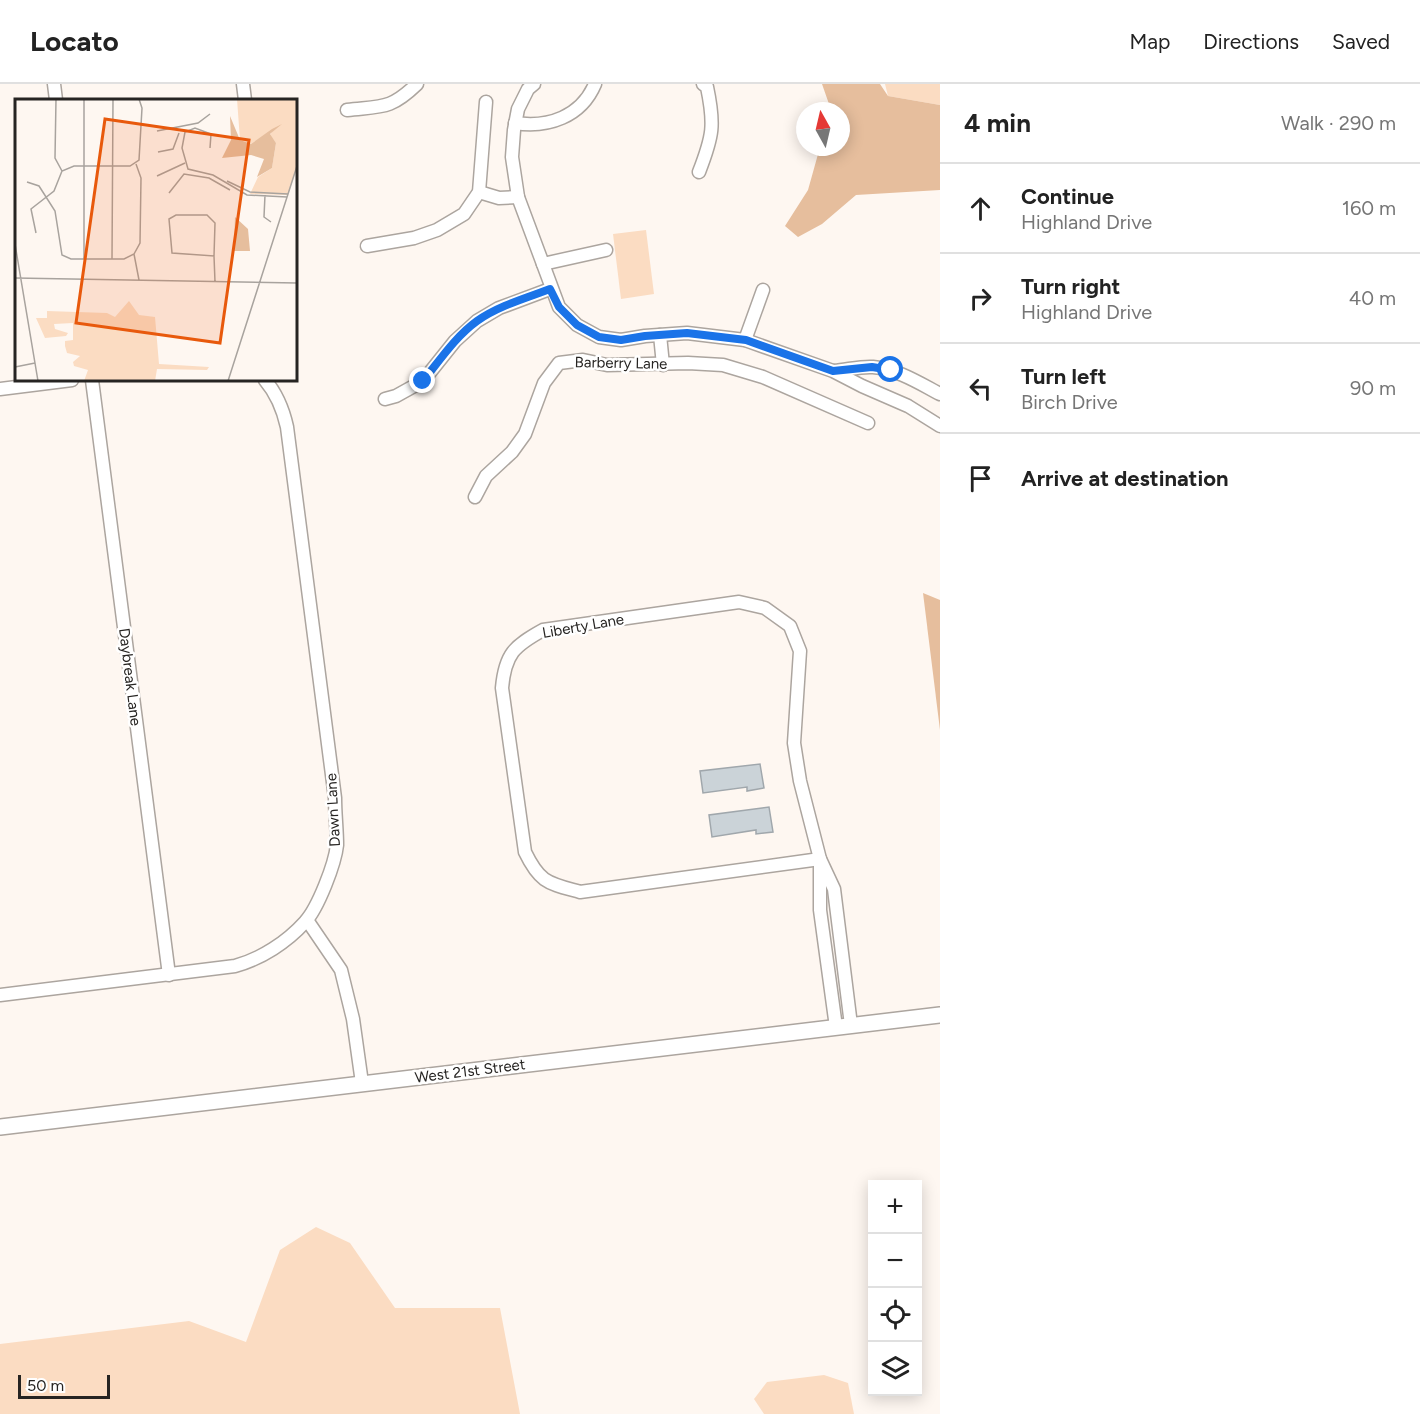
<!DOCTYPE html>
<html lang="en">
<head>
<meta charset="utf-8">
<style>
	body { margin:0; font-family:Figtree,sans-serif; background:#f2f2f2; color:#222 }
	.controls { position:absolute; right:18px; bottom:18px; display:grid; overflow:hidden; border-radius:0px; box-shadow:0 3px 15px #0003 }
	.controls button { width:54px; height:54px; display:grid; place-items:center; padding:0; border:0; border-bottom:2px solid #e0e0e0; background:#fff; color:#222; font:30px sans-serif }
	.compass { position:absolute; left:796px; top:18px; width:54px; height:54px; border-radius:50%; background:#fff; box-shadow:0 3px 15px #0003; rotate:352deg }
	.scale { position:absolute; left:18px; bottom:15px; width:92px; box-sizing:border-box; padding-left:6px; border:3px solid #262422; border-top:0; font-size:16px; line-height:21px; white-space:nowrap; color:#262422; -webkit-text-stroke:4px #fff; paint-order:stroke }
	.stop { position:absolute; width:18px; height:18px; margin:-14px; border:4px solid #1a73e8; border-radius:50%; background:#fff }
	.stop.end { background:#1a73e8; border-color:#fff; box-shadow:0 2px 6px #0008 }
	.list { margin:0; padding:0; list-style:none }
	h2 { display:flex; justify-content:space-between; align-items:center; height:78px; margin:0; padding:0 24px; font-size:26px }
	h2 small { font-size:20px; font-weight:400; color:#767676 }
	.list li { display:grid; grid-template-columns:39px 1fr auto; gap:18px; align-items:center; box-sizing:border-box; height:90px; padding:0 24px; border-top:2px solid #e0e0e0 }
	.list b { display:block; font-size:22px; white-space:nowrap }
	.list p { margin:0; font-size:20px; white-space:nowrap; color:#767676 }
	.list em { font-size:20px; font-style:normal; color:#767676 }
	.icon { flex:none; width:33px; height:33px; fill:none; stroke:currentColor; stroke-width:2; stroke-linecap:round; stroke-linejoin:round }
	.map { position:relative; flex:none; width:940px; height:1330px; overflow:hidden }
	header { display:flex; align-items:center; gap:36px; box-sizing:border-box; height:84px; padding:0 30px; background:#fff; border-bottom:2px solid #e0e0e0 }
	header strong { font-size:28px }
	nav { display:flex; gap:33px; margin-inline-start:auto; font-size:21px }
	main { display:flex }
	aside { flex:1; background:#fff }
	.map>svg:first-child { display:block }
</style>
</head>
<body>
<header>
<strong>Locato</strong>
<nav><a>Map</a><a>Directions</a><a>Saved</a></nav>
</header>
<main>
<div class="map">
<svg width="940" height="1330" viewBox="0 0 940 1330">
	<rect width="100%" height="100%" fill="#fef7f1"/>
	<g fill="#fbdcc2">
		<polygon points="885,0 940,0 940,21 888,12"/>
		<polygon points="646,146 654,210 621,215 613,150"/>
		<polygon points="316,1143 350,1159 395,1224 500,1224 520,1330 0,1330 0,1260 189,1237 246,1258 280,1166"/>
		<polygon points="824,1291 848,1299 854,1330 764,1330 754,1315 767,1298"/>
	</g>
	<g fill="#e6be9d">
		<polygon points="822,0 880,0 888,12 940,21 940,106 856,111 822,140 798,153 785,142 808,106 820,63 841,63 841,27 828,27 829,20"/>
		<polygon points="923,509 940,516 940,646"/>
	</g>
	<g fill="#cbd3d8" stroke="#a0a7ac" stroke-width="1.5">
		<polygon points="760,680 764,704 747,707 747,703 703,709 700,687"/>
		<polygon points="769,723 773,748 756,750 756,746 712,753 709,731"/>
	</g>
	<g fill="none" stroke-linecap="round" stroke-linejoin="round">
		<g stroke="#aca59f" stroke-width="15">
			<g id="minor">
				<polyline points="54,0 56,16"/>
				<polyline points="243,0 245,16"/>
				<polyline points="534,0 528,5 518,25 514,46 512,73 518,113 559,223 577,241 599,253 621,256 645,252 687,249 745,256 833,287 862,302 908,322 940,342"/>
				<path d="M347,26c35,-4 43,0 70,-26"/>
				<path d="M515,39c33,5 66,-6 80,-39"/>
				<path d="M699,88c14,-36 16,-47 8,-85l-4,-3"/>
				<polyline points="479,108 499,114 518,113"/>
				<polyline points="367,162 414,154 437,146 464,130 479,108 486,18"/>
				<polyline points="543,180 606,166"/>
				<polyline points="660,251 663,281"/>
				<polyline points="745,256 763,206"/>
				<path d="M834,287c13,-1 27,-5 39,-4 24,2 46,16 67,27"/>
				<polyline points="92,296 169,891"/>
				<polyline points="0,305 72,296"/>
				<polyline points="385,315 396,312 423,297 455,257 477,237 499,224 550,205"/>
				<polyline points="475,413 486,392 512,368 525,350 544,299 559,279 583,276 607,281 688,279 723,281 763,293 868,339"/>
				<path d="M739,518l26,6 25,18 10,25 -6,92 6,38 20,78 -240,33c-32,-9 -40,-9 -55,-40l-23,-164c3,-34 12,-42 41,-58z"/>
				<polyline points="820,775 834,805 851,941"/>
				<polyline points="820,779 820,826 836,943"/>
				<polyline points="307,836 341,886 353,935 362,999"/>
				<path d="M0,911l235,-29c26,-7 52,-24 70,-44 13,-14 30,-58 32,-77 0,-15 -2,-31 -2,-47l-48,-371c-4,-18 -10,-33 -22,-47"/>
			</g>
		</g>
		<g stroke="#aca59f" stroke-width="18">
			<polyline id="tertiary" points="0,1043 940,931"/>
		</g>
		<use href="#minor" stroke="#fff" stroke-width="12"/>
		<use href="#tertiary" stroke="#fff" stroke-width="15"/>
	</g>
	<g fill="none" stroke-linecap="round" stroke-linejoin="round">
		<path stroke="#1a73e8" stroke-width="8" d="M423,297c17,-21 32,-44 54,-60 21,-15 49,-23 73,-32l9,18 18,18 22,12 22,3 24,-4 42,-3 59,7 87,31 39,-4 19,3"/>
	</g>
	<g text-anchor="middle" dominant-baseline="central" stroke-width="5" stroke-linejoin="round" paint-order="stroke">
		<g font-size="15" fill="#262422" stroke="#fff">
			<text transform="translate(621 279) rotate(1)">Barberry Lane</text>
			<text transform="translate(583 542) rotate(-10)">Liberty Lane</text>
			<text transform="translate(130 593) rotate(83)">Daybreak Lane</text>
			<text transform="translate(333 726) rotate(-93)">Dawn Lane</text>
			<text transform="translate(470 987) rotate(-7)">West 21st Street</text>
		</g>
	</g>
	<g transform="translate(15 15)">
		<rect width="282" height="282" fill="#fef7f1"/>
		<path d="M222,0h60v68l-9,28 -38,-1 8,-17 14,-9 4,-25 -6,-8 4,-6 -23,15 -11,-4zM114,202l10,14 16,2 4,47 50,3 -2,3 -50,-1 -2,12h-71l4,-11 -14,-4 -1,-4 7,-6 -13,-3 -2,-7v-5l8,-1v-17l-19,1 1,5 13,4 -2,3 -21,2 -9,-20h11v-7l60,2 8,4z" fill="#fbdcc2"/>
		<path d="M215,17l10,24 11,4 21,-15 10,-5 -12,10 6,9 -4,25 -15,9 7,-18 -13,-4 -29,3 9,-18zM220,118l13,12 2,22h-16z" fill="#e6be9d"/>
		<path fill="none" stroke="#a8a39e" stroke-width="1.5" d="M41,0l-1,59 7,13M142,32l41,-8 12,-9M195,49l1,-14 -16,-6 -10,4 -3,16 6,21 25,6 34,20 40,2M143,53l15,-3 6,-16M142,77l28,-13M212,82l23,11 38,2M12,83l12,4 16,25 7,44 9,4h53l10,-5 6,-11 1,-65 -5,-14M154,94l15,-19 25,4 21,12M250,96l-1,22 7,5M192,116l8,8 -1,33 -42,-3 -3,-34 7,-4zM21,134l-5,-24 23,-18 8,-20 12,-5h56l9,-6 3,-52 -3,-9M0,145l23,137M119,155l5,26M199,157l1,26M69,160v-160M97,160l1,-160M0,179l282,5M0,268l20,-4M213,282l69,-215"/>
		<path fill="#e8590c" fill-opacity="0.15" stroke="#e8590c" stroke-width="3" d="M90,20l144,21 -29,203 -144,-20z"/>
		<rect width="282" height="282" fill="none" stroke="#262422" stroke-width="3"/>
	</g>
</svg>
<div class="controls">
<button>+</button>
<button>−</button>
<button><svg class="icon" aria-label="locate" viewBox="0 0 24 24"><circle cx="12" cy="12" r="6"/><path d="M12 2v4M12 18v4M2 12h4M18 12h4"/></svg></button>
<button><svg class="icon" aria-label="layers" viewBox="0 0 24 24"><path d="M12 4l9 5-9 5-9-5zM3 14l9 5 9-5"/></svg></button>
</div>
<svg class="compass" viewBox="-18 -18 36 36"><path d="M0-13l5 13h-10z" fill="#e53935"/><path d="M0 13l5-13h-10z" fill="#767676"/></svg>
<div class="scale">50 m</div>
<div class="stop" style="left:891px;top:286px"></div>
<div class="stop end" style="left:423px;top:297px"></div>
</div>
<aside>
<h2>4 min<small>Walk · 290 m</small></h2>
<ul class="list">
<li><svg class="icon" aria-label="ahead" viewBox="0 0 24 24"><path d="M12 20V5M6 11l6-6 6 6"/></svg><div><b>Continue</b><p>Highland Drive</p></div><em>160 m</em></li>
<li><svg class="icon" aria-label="right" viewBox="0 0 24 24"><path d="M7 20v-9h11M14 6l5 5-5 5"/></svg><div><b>Turn right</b><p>Highland Drive</p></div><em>40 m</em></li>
<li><svg class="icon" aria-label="left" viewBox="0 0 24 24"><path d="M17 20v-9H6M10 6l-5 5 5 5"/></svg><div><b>Turn left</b><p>Birch Drive</p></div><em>90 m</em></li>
<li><svg class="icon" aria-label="arrive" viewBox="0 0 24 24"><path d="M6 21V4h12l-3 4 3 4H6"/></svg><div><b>Arrive at destination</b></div></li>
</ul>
</aside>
</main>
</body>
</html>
